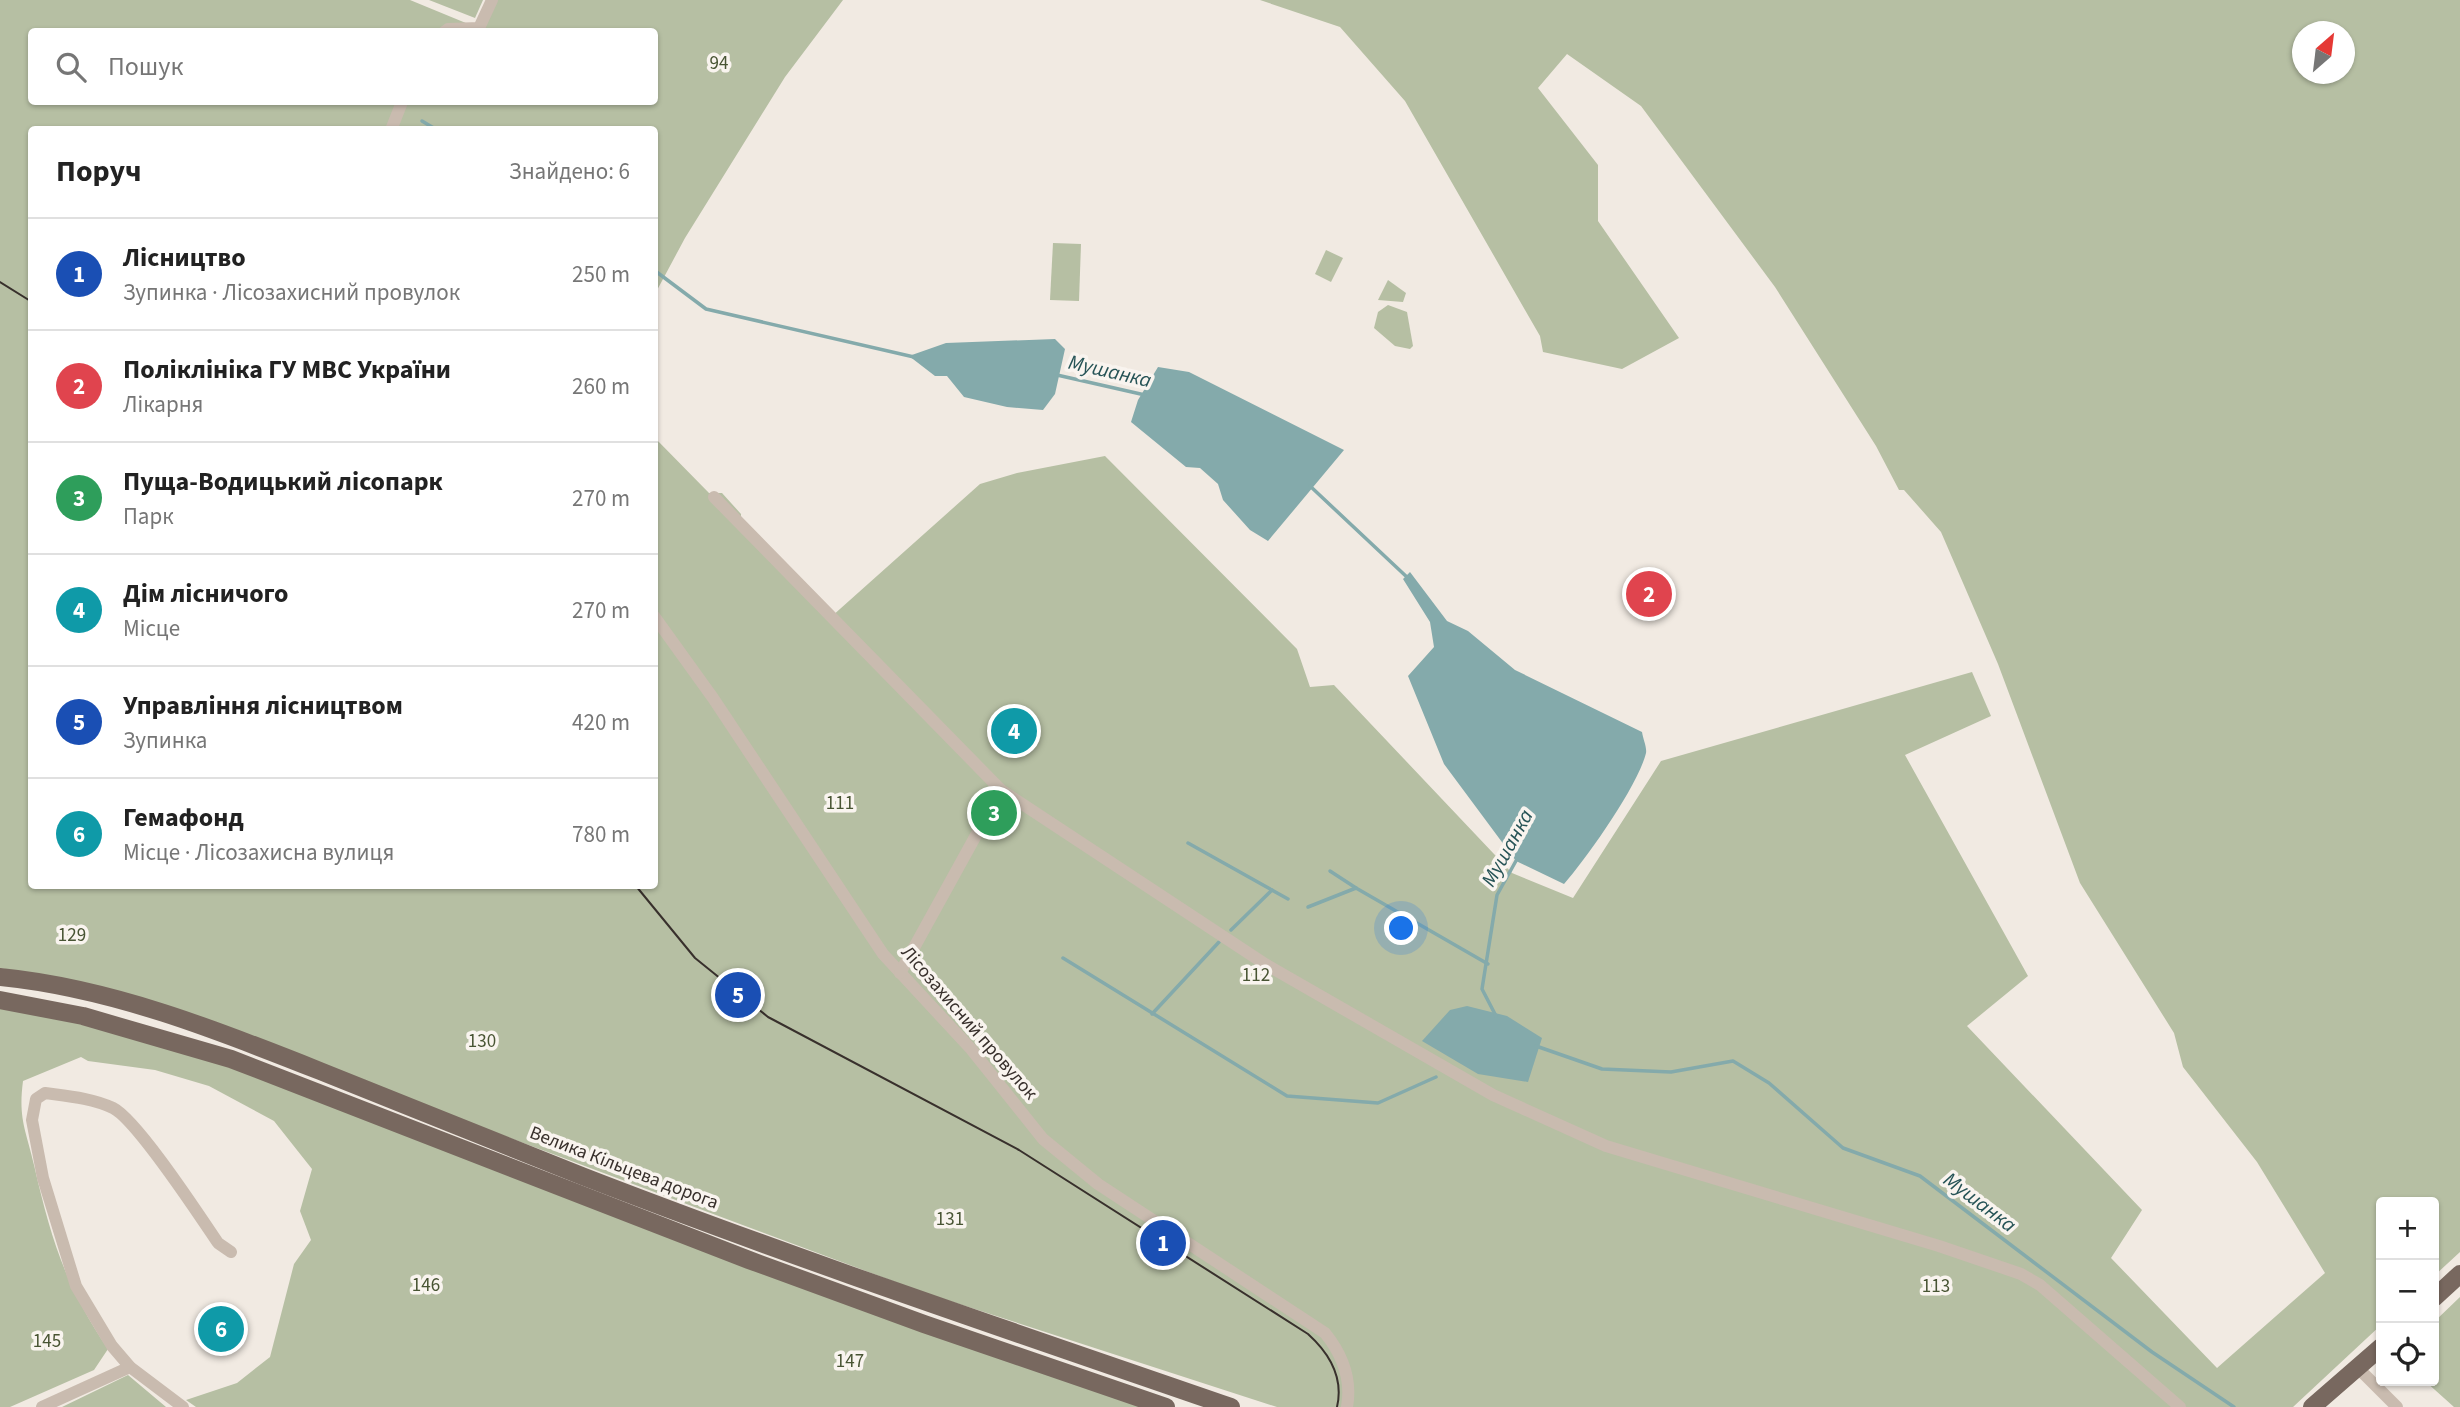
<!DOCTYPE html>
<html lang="uk">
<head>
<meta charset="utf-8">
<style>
	body { margin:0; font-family:"Source Sans 3",sans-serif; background:#f6f6f6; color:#222 }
	.controls { position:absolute; right:21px; bottom:21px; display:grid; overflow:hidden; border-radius:7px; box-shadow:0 2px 5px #0004 }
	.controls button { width:63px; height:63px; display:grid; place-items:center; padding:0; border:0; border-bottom:2px solid #e0e0e0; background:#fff; color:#222; font:35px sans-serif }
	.compass { position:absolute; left:2292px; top:21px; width:63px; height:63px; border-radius:50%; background:#fff; box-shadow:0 2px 5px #0004; rotate:28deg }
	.you { position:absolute; left:1402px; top:929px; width:24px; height:24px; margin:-18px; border:5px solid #fff; border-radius:50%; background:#1a73e8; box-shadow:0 0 0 10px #1a73e833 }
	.badge { display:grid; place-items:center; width:46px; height:46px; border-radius:50%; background:#ea580c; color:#fff; font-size:23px; font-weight:700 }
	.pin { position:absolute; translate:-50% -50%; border:4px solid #fff; box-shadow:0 2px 7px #0006 }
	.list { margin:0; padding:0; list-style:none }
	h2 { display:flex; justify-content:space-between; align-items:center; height:91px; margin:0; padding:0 28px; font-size:30px }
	h2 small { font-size:23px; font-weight:400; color:#767676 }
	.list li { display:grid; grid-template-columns:46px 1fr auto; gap:21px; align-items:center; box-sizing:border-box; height:112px; padding:0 28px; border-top:2px solid #e0e0e0 }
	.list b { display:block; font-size:26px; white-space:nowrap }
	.list p { margin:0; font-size:23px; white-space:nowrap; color:#767676 }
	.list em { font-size:23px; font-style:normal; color:#767676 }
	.icon { flex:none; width:38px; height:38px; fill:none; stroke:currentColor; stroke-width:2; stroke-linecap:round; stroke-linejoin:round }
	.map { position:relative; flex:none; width:2460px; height:1407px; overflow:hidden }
	.search { position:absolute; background:#fff; box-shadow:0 2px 5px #0004; left:28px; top:28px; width:630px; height:77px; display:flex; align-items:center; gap:18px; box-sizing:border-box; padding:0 24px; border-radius:7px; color:#767676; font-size:26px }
	.panel { position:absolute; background:#fff; box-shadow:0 2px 5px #0004; left:28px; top:126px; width:630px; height:763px; border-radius:7px }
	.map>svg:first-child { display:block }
</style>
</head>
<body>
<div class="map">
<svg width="2460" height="1407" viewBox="0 0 2460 1407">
	<rect width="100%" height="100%" fill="#f1eae2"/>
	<g fill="#b6bfa3" fill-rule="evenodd">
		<path d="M0,0h410l68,28 14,-28h351l-58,77 -100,161 -30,56 -1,-164h-622v756h622l1,-448 54,55h13l19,21v12l90,91 149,-133 37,-11 88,-17 192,193 13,38 24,-2 178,188 61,25 88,-137 311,-89 19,44 -86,39 123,221 -61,50 175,184 -31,48 106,110 108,-95 -68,-111 -74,-95 -9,-34 -94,-150 -82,-219 -57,-132 -37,-42h-5l-23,-44 -101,-159 -134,-181 -74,-52 -29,34 60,77v56l81,117 -57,31 -79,-17 -3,-16 -135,-235 -65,-74 -80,-27h1200v1252l-26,24v-74h-53v123l-88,82h-1016l-355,-115 -436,-163 -458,-156 -28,-5zM32,32h622v70h-622zM2302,32h42v42h-42z"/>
		<polygon points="429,0 483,0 475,18"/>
		<polygon points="1053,243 1081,244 1079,301 1050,300"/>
		<polygon points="1326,250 1343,258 1331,282 1315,274"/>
		<polygon points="1388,280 1406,293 1403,302 1378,300"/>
		<polygon points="1388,305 1407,312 1413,346 1410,349 1395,346 1374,328 1378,312"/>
		<path d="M0,1000l152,34 1014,373h-970l-10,-7 51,-17 33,-26 24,-93 17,-24 -11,-29 12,-42 -38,-48 -65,-35 -54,-16 -67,-9 -7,-4 -58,24c-5,38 3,49 11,84 17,74 31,120 74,184l-14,21 -84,37h-10z"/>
		<polygon points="2460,1297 2460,1407 2454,1407 2425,1381 2434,1381 2434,1322"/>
		<polygon points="128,1375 166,1407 62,1407"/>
	</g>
	<g fill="#84aaab">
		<polygon points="1055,339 1065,349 1055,394 1043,410 1007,407 964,397 947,376 935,376 909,356 946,343"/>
		<polygon points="1158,367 1189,372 1344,450 1268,541 1250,530 1223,500 1218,484 1200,468 1186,467 1131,422 1138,400"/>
		<path d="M1410,572l37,49 21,10 47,39 127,62c1,7 5,15 4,21 -8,33 -60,106 -82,131l-48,-23 -72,-97 -36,-88 26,-29 -4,-25 -27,-43z"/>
		<polygon points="1467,1006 1507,1016 1542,1038 1528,1082 1478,1074 1422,1041 1450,1010"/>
	</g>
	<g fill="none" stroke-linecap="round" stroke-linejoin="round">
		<g stroke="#84aaab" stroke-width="3.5">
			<polyline points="422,121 437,130"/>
			<polyline points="654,270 706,309 914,357"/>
			<polyline points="1057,375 1145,395"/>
			<polyline points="1310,486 1409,579"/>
			<polyline points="1188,843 1288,899"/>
			<polyline points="1330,871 1356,888"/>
			<polyline points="1308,907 1356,888 1488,964"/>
			<polyline points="1231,930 1272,890"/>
			<polyline points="1063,958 1287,1096 1378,1103 1436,1077"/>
			<polyline points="1152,1014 1219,942"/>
			<polyline points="1496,1016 1482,989 1497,895 1517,859"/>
			<polyline points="1536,1046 1602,1069 1671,1072 1733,1061 1769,1083 1843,1148 1920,1176 2152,1352 2234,1407"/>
		</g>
		<g stroke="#c9bbaf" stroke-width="12">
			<polyline points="444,32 448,29 479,28 492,0"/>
			<polyline points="391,130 402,102"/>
			<polyline points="714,497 1001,790 1265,964 1493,1095 1606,1146 1939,1246 2021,1274 2040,1285 2180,1407"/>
			<path d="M654,616l59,82 170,256 88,95 72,90 55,45 227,149c17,21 27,46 22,74"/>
			<polyline points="900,973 1001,790"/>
			<polyline points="2358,1368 2397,1407"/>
			<polyline points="42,1407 130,1367"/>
			<path d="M183,1407l-53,-40 -18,-21 -36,-60 -33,-108 -11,-58 4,-21 9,-6c22,3 47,5 68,15 24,12 86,107 105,135l13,9"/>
		</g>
		<g stroke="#78685f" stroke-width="18">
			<path d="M0,977c111,11 217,53 320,94 87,35 174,70 262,105 214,83 432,156 649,231"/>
			<polyline points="0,1000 83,1016 231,1059 749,1260 924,1324 1166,1407"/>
			<polyline points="2434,1298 2460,1274"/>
			<polyline points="2312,1407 2381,1347"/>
		</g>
		<g stroke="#38302c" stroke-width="2">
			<polyline points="0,282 32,302"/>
			<path d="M636,886l59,72 73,59 251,133 289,184c21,19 36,43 29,73"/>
		</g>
	</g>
	<g text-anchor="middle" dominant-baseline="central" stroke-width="7" stroke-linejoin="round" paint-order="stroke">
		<g font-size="19" fill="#485433" stroke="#f9f4ef">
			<text x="719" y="63">94</text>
			<text x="840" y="803">111</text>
			<text x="72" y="935">129</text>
			<text x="1256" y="975">112</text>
			<text x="482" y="1041">130</text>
			<text x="950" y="1219">131</text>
			<text x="426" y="1285">146</text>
			<text x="1936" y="1286">113</text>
			<text x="47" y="1341">145</text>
			<text x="850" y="1361">147</text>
		</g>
		<g font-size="19" fill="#38302c" stroke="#f9f4ef">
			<text transform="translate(969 1023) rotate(49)">Лісозахисний провулок</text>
			<text transform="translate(624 1168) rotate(21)">Велика Кільцева дорога</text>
		</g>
		<g font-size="21" font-style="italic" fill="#265356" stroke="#f9f4ef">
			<text transform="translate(1110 371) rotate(13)">Мушанка</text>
			<text transform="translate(1507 848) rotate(-61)">Мушанка</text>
			<text transform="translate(1980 1202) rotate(37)">Мушанка</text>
		</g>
	</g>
</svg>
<div class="controls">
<button>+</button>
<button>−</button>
<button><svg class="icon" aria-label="locate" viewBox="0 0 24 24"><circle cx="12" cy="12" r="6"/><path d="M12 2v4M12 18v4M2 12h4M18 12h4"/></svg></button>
</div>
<svg class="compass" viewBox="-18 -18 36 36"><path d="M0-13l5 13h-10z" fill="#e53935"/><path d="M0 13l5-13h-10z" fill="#767676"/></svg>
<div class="you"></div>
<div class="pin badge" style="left:1163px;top:1243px;background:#1a4fb4">1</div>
<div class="pin badge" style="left:1649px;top:594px;background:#e0444e">2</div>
<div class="pin badge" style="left:994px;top:813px;background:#2e9e5b">3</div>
<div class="pin badge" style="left:1014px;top:731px;background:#0f9aa8">4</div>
<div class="pin badge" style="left:738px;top:995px;background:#1a4fb4">5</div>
<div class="pin badge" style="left:221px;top:1329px;background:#0f9aa8">6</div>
<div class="search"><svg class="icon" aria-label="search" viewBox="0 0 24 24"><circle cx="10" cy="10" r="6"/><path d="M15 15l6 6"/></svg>Пошук</div>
<section class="panel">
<h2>Поруч<small>Знайдено: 6</small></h2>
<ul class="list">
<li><span class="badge" style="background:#1a4fb4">1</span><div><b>Лісництво</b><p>Зупинка · Лісозахисний провулок</p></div><em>250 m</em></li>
<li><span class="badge" style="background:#e0444e">2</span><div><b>Поліклініка ГУ МВС України</b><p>Лікарня</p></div><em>260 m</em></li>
<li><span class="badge" style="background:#2e9e5b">3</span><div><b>Пуща-Водицький лісопарк</b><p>Парк</p></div><em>270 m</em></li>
<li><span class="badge" style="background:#0f9aa8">4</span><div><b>Дім лісничого</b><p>Місце</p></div><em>270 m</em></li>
<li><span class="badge" style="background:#1a4fb4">5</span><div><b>Управління лісництвом</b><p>Зупинка</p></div><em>420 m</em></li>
<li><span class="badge" style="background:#0f9aa8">6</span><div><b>Гемафонд</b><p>Місце · Лісозахисна вулиця</p></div><em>780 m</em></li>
</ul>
</section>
</div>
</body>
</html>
